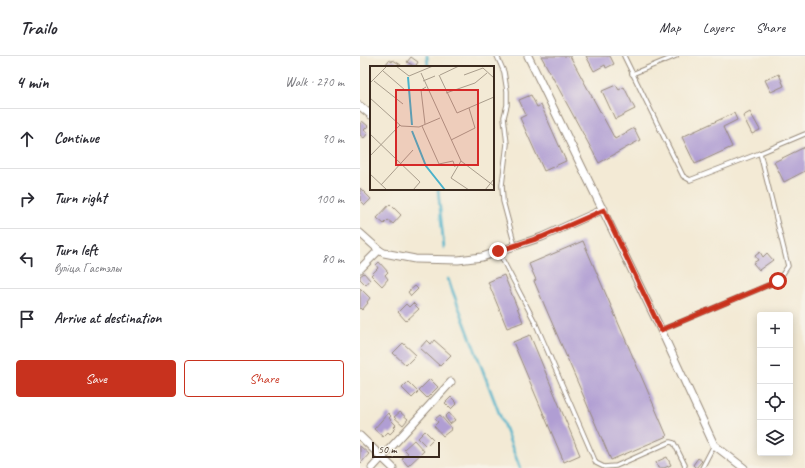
<!DOCTYPE html>
<html lang="en">
<head>
<meta charset="utf-8">
<style>
	body { margin:0; font-family:Caveat,sans-serif; background:#f7f7f7; color:#2b2b33 }
	.controls { position:absolute; right:12px; bottom:12px; display:grid; overflow:hidden; border-radius:4px; box-shadow:0 2px 10px #0003 }
	.controls button { width:36px; height:36px; display:grid; place-items:center; padding:0; border:0; border-bottom:1px solid #e1e1e2; background:#fff; color:#2b2b33; font:20px sans-serif }
	.scale { position:absolute; left:12px; bottom:10px; width:68px; box-sizing:border-box; padding-left:4px; border:2px solid #3b2a1e; border-top:0; font-size:11px; line-height:14px; white-space:nowrap; color:#3b2a1e; -webkit-text-stroke:3px #f7f3e8; paint-order:stroke }
	.stop { position:absolute; width:12px; height:12px; margin:-9px; border:3px solid #c8321e; border-radius:50%; background:#fff }
	.stop.end { background:#c8321e; border-color:#fff; box-shadow:0 1px 4px #0008 }
	.list { margin:0; padding:0; list-style:none }
	h2 { display:flex; justify-content:space-between; align-items:center; height:52px; margin:0; padding:0 16px; font-size:17px }
	h2 small { font-size:13px; font-weight:400; color:#7c7c81 }
	.list li { display:grid; grid-template-columns:26px 1fr auto; gap:12px; align-items:center; box-sizing:border-box; height:60px; padding:0 16px; border-top:1px solid #e1e1e2 }
	.list b { display:block; font-size:15px; white-space:nowrap }
	.list p { margin:0; font-size:13px; white-space:nowrap; color:#7c7c81 }
	.list em { font-size:13px; font-style:normal; color:#7c7c81 }
	.actions { display:flex; gap:8px; padding:12px 16px }
	.actions a { flex:1; padding:9px 0; border:1px solid #c8321e; border-radius:4px; text-align:center; font-size:14px; color:#c8321e }
	.actions .main { background:#c8321e; color:#fff }
	.icon { flex:none; width:22px; height:22px; fill:none; stroke:currentColor; stroke-width:2; stroke-linecap:round; stroke-linejoin:round }
	.map { position:relative; flex:none; width:445px; height:412px; overflow:hidden }
	header { display:flex; align-items:center; gap:24px; box-sizing:border-box; height:56px; padding:0 20px; background:#fff; border-bottom:1px solid #e1e1e2 }
	header strong { font-size:19px }
	nav { display:flex; gap:22px; margin-inline-start:auto; font-size:14px }
	main { display:flex }
	aside { flex:1; background:#fff }
	.map>svg:first-child { display:block }
</style>
</head>
<body>
<header>
<strong>Trailo</strong>
<nav><a>Map</a><a>Layers</a><a>Share</a></nav>
</header>
<main>
<aside>
<h2>4 min<small>Walk · 270 m</small></h2>
<ul class="list">
<li><svg class="icon" aria-label="ahead" viewBox="0 0 24 24"><path d="M12 20V5M6 11l6-6 6 6"/></svg><div><b>Continue</b></div><em>90 m</em></li>
<li><svg class="icon" aria-label="right" viewBox="0 0 24 24"><path d="M7 20v-9h11M14 6l5 5-5 5"/></svg><div><b>Turn right</b></div><em>100 m</em></li>
<li><svg class="icon" aria-label="left" viewBox="0 0 24 24"><path d="M17 20v-9H6M10 6l-5 5 5 5"/></svg><div><b>Turn left</b><p>вуліца Гастэлы</p></div><em>80 m</em></li>
<li><svg class="icon" aria-label="arrive" viewBox="0 0 24 24"><path d="M6 21V4h12l-3 4 3 4H6"/></svg><div><b>Arrive at destination</b></div></li>
</ul>
<div class="actions"><a class="main">Save</a><a>Share</a></div>
</aside>
<div class="map">
<svg width="445" height="412" viewBox="0 0 445 412">
	<rect width="100%" height="100%" fill="#f7f3e8"/>
	<filter id="ink" filterUnits="userSpaceOnUse"><feTurbulence type="fractalNoise" baseFrequency=".025" numOctaves="2"/><feDisplacementMap in="SourceGraphic" scale="8" xChannelSelector="R" yChannelSelector="G"/><feConvolveMatrix kernelMatrix="1 2 1 2 8 2 1 2 1" color-interpolation-filters="sRGB"/></filter>
	<filter id="wash" filterUnits="userSpaceOnUse"><feTurbulence type="fractalNoise" baseFrequency=".012" numOctaves="4" result="noise"/><feDisplacementMap in="SourceGraphic" scale="16" xChannelSelector="R" yChannelSelector="G"/><feGaussianBlur stdDeviation="0.9" result="paint"/><feColorMatrix in="noise" values="0 0 0 0 0 0 0 0 0 0 0 0 0 0 0 0 0 1.4 0 .05"/><feComposite in="paint" operator="in"/></filter>
	<g filter="url(#wash)">
		<rect width="100%" height="100%" fill="#f3ead5"/>
		<g fill="none" stroke-linecap="round" stroke-linejoin="round">
			<g stroke="#4bb2ca" stroke-width="2.5">
				<polyline points="67,0 68,11"/>
				<polyline points="78,133 84,192"/>
				<polyline points="88,223 160,412"/>
			</g>
		</g>
		<g id="blocks">
			<g fill="#b09ed3">
				<polygon points="181,0 210,0 255,83 274,72 280,84 239,107"/>
				<polygon points="226,0 250,0 254,8 246,12 245,9 234,15"/>
				<polygon points="51,1 58,6 55,11 47,6"/>
				<polygon points="29,4 32,6 33,4 41,9 39,11 24,11"/>
				<polygon points="419,18 424,30 411,36 405,24"/>
				<polygon points="256,29 259,34 264,31 275,53 255,63 242,35"/>
				<polygon points="171,39 177,51 181,49 206,105 184,115 160,62 166,59 159,44"/>
				<polygon points="390,56 400,74 392,78 383,60"/>
				<polygon points="374,57 377,64 363,71 372,91 335,108 322,81"/>
				<polygon points="2,65 8,70 4,74 8,77 4,82 0,79 0,68"/>
				<polygon points="445,91 445,115 424,126 414,106"/>
				<polygon points="0,132 11,143 5,149 0,144"/>
				<polygon points="30,148 41,159 33,168 28,164 24,168 17,162"/>
				<polygon points="223,185 307,380 251,404 174,225 176,224 169,208"/>
				<polygon points="400,196 403,201 407,197 413,204 399,214 393,207 398,204 395,200"/>
				<polygon points="19,206 28,216 25,219 28,223 22,230 11,219 18,212 16,209"/>
				<polygon points="4,217 10,224 6,229 0,223 0,220"/>
				<polygon points="144,219 163,266 147,272 128,226"/>
				<polygon points="55,230 58,233 51,240 48,236"/>
				<polygon points="0,232 10,242 7,246 8,247 2,254 0,252"/>
				<polygon points="53,247 59,253 46,265 38,256 46,248 49,251"/>
				<polygon points="170,279 220,399 204,406 153,286"/>
				<polygon points="67,284 71,288 74,284 91,299 80,310 60,292"/>
				<polygon points="43,287 56,299 46,309 33,297"/>
				<polygon points="70,323 78,331 67,342 59,334"/>
				<polygon points="48,326 58,336 52,342 42,332"/>
				<polygon points="91,341 97,347 91,353 85,347"/>
				<polygon points="40,356 48,363 43,369 34,361"/>
				<polygon points="28,357 31,360 29,362 36,369 34,371 36,372 30,378 28,376 23,381 14,373"/>
				<polygon points="89,357 95,364 90,368 85,361"/>
				<polygon points="80,359 92,373 83,380 74,370 78,366 75,363"/>
				<polygon points="65,375 73,383 66,390 58,382"/>
				<polygon points="54,384 64,395 48,410 42,403 48,397 44,393"/>
				<polygon points="0,390 9,398 1,407 0,406"/>
				<polygon points="307,401 311,409 304,412 298,412 296,406"/>
				<polygon points="338,402 342,405 336,412 333,409"/>
			</g>
		</g>
	</g>
	<g filter="url(#ink)">
		<use href="#blocks" fill-opacity="0" stroke="#978a7a" stroke-width="1"/>
		<g fill="none" stroke-linecap="round" stroke-linejoin="round">
			<g stroke="#978a7a" stroke-width="5.5">
				<g id="service">
					<polyline points="137,0 144,16 147,35 147,49 144,61 147,88 142,129 143,145 155,190"/>
					<polyline points="264,0 323,120 330,124 400,97 445,78"/>
					<polyline points="272,18 316,0"/>
					<polyline points="138,195 175,266 236,407 244,411 256,410 310,386 314,387 325,409 324,412"/>
					<polyline points="301,274 418,225 428,210 400,97"/>
					<polyline points="342,412 354,389"/>
				</g>
			</g>
			<g stroke="#978a7a" stroke-width="9">
				<g id="minor">
					<polyline points="168,0 301,274 354,389 384,412"/>
					<polyline points="0,50 11,59"/>
					<polyline points="0,177 19,194 24,197 55,203 98,204 122,201 182,181 244,153"/>
					<polyline points="0,213 19,194"/>
					<polyline points="0,380 33,412"/>
					<polyline points="12,412 91,326"/>
				</g>
			</g>
			<use href="#service" stroke="#fff" stroke-width="3.5"/>
			<use href="#minor" stroke="#fff" stroke-width="7"/>
		</g>
	</g>
	<g fill="none" stroke-linecap="round" stroke-linejoin="round" filter="url(#ink)">
		<polyline stroke="#c8321e" stroke-width="5" points="138,195 182,181 244,154 301,274 418,225"/>
	</g>
	<g transform="translate(10 10)">
		<rect width="124" height="124" fill="#f3ead5"/>
		<path fill="none" stroke="#4bb2ca" stroke-width="2" d="M38,11l4,48M42,65l14,35 19,24"/>
		<path fill="none" stroke="#a99d8c" stroke-width="1" d="M26,0l13,10 24,-10M13,5l22,19M51,7l40,88 33,25M69,9l18,38 37,-16M70,9l19,-9M94,9l19,-7 11,10M4,15l29,23M53,15l12,-5M0,17l17,-17M76,27l29,-10 12,-10M0,32l31,28 18,1 21,-9M55,58l-4,-34 5,-3M52,60l17,38 14,-3 2,6M0,68l50,48 -7,8M81,74l24,-12 -6,-20M0,90l30,-31M91,95l-10,17 18,12M0,108l17,16M11,119l32,-35M115,124l9,-11"/>
		<path fill="#d62828" fill-opacity="0.15" stroke="#d62828" stroke-width="2" d="M26,24h82v75h-82z"/>
		<rect width="124" height="124" fill="none" stroke="#3b2a1e" stroke-width="2"/>
	</g>
</svg>
<div class="controls">
<button>+</button>
<button>−</button>
<button><svg class="icon" aria-label="locate" viewBox="0 0 24 24"><circle cx="12" cy="12" r="6"/><path d="M12 2v4M12 18v4M2 12h4M18 12h4"/></svg></button>
<button><svg class="icon" aria-label="layers" viewBox="0 0 24 24"><path d="M12 4l9 5-9 5-9-5zM3 14l9 5 9-5"/></svg></button>
</div>
<div class="scale">50 m</div>
<div class="stop" style="left:418px;top:225px"></div>
<div class="stop end" style="left:138px;top:195px"></div>
</div>
</main>
</body>
</html>
